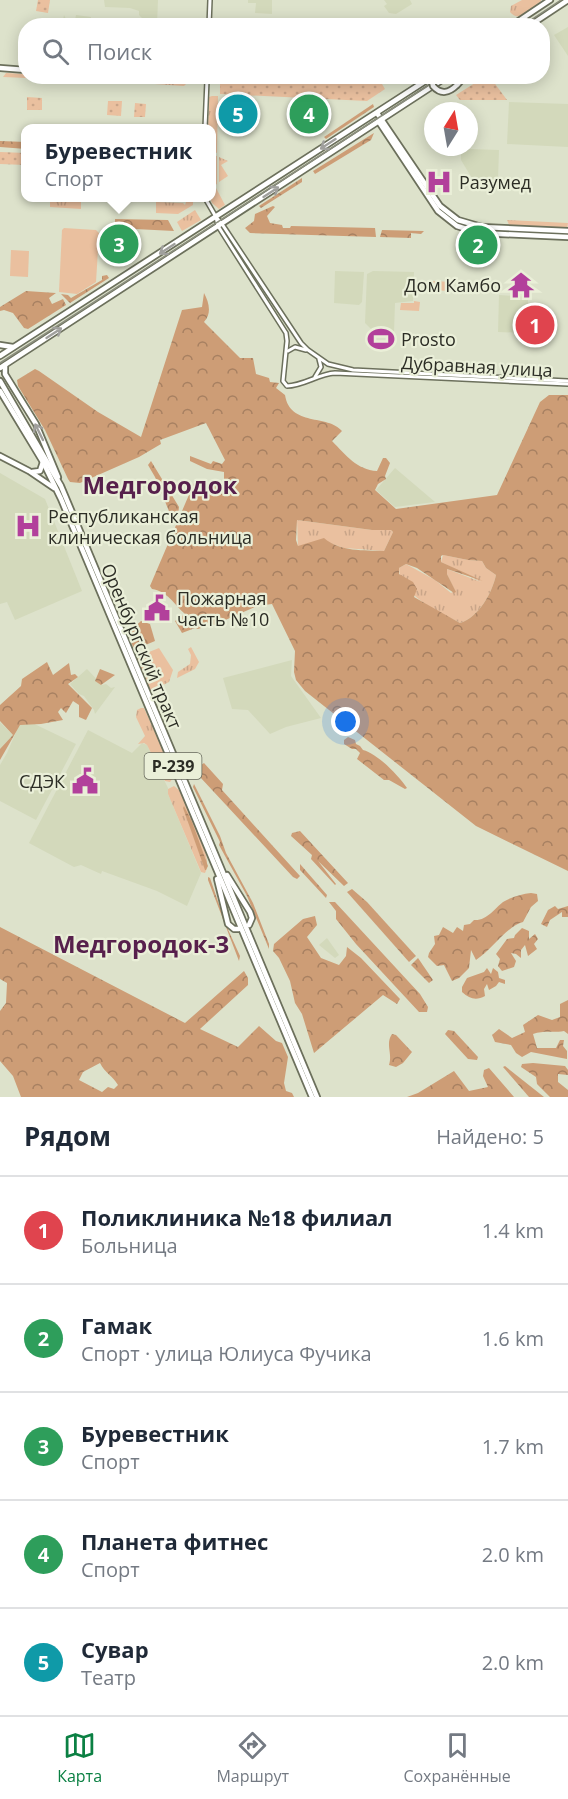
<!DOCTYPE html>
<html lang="ru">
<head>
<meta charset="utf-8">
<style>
	body { margin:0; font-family:"Open Sans",sans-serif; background:#f6f6f7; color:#1f2937 }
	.compass { position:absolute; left:424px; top:102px; width:54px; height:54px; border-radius:50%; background:#fff; box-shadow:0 3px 15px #0003; rotate:11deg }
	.you { position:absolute; left:346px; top:722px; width:21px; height:21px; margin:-15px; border:4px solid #fff; border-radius:50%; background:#1a73e8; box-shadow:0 0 0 9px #1a73e833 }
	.badge { display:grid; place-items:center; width:39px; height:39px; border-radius:50%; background:#0b8043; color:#fff; font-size:20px; font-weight:700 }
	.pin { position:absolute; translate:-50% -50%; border:3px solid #fff; box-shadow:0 2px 6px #0006 }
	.popup { position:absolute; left:21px; top:124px; width:195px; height:78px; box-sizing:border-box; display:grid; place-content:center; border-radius:12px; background:#fff; filter:drop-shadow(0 2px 4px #0005); font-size:20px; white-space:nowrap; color:#747a83 }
	.popup b { font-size:22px; color:#1f2937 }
	.popup::after { content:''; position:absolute; left:50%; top:100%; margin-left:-12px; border:12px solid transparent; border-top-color:#fff }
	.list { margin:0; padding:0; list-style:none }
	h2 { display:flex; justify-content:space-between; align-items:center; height:78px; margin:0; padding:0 24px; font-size:26px }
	h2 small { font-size:20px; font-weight:400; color:#747a83 }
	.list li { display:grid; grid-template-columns:39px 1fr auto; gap:18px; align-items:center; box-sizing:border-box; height:108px; padding:0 24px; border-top:2px solid #e0e1e3 }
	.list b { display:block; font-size:22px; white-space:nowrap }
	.list p { margin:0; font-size:20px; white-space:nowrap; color:#747a83 }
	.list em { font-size:20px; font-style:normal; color:#747a83 }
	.icon { flex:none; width:33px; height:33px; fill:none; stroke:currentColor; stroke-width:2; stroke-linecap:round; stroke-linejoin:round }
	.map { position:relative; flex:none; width:568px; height:1097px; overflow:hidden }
	.search { position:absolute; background:#fff; box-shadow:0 3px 15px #0003; left:18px; right:18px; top:18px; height:66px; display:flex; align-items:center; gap:15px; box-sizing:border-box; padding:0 21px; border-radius:24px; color:#747a83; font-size:22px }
	.sheet { height:618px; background:#fff }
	nav { display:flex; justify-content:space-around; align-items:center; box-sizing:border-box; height:84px; border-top:2px solid #e0e1e3; background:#fff; font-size:16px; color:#747a83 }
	nav a { display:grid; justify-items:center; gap:3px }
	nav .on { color:#0b8043 }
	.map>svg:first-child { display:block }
</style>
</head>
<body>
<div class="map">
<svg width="568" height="1097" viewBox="0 0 568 1097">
	<defs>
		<pattern id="grass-tufts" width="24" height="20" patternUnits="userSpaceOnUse" patternTransform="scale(1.5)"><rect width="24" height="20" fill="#eac09f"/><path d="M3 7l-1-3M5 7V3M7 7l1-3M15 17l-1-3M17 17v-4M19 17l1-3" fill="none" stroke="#c9a589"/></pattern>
		<pattern id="forest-crowns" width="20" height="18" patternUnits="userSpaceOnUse" patternTransform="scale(1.5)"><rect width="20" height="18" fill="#cd9d76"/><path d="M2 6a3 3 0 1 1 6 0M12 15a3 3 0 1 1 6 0" fill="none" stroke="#a78061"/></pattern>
		<pattern id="park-dots" width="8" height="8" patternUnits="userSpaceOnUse" patternTransform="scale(1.5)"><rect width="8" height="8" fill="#eac09f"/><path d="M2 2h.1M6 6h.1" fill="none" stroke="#c9a589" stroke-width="1.8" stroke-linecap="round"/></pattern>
	</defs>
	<rect width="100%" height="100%" fill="#dde2cb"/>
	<g fill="#d3d9bb">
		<polygon points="104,0 158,0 157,25 148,24 139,15 139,11 130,8 105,7"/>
		<polygon points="248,0 272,0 272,14 255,13 256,3 248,3"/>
		<polygon points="384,0 410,0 412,4 396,14 389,13 384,6 387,4"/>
		<polygon points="64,15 66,19 75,20 76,15 91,17 91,25 62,25"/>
		<polygon points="568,27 568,56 554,35"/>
		<polygon points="509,102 568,104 568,147 507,144"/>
		<polygon points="469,149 499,150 498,179 478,188 461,160 461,152"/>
		<polygon points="335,271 364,272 362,302 359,305 334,303"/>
		<polygon points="373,271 414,272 413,301 395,303 394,332 373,331 365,323 367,274"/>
		<polygon points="499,295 528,297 527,333 498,332"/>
		<polygon points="395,468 435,502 395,507 376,490"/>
		<polygon points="0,473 45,499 82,591 15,620 7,602 0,604"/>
		<polygon points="292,660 291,676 321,718 286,727 270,734 248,710 232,709 223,678"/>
		<polygon points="87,669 102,685 106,684 111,688 115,687 95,714 94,710 84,696 79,694 70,684"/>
		<polygon points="22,718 76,744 36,820 0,801 0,765 7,753"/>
		<polygon points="0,722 14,736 0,750"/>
		<polygon points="88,730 132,753 142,743 147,745 168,788 168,794 201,873 187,906 157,891 102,871 101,874 81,865 74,867 29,843"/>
		<polygon points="327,938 339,955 335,958 319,945"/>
	</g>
	<g fill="url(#grass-tufts)">
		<path d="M522,0h19v1c-7,8 -21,23 -31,11l1,-6z"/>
		<polygon points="6,73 25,74 26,76 113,78 119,79 119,82 3,77"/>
		<polygon points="137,79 188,82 184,86 125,82 125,80"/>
		<polygon points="212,96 218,96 217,153 212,151 212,128 208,128 209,97"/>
		<polygon points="212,155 217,156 217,184 212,187"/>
		<polygon points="219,157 228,161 221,165 228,176 219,182"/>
		<polygon points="216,188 225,205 219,209 212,203 210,198 212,198 212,191"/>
		<polygon points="50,198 81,198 81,209 50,207"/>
		<polygon points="191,198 193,198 193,205 178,214 156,213 156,202 183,203 185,205 187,199 190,199"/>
		<polygon points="195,210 201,220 182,231 177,222"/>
		<polygon points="507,220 568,223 567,229 510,227"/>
		<polygon points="297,520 372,530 391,530 393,532 384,551 344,548 330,543 298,546"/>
		<path d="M443,555l25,5 14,1 4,7 10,7c-4,18 -17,42 -36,48 -20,-11 -61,-28 -61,-55l7,-4 29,16 16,13 4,-2 -8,-17v-5l34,13 -40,-20z"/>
		<polygon points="191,647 199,662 195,669 177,678 178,672 190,664 191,655 188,649"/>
		<polygon points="159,648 173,670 169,682 151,691 148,689 137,660 139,656"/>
		<polygon points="141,708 144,708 173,772 173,778 170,782 165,781 147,745 144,743 138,744 145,736 136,717 137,710"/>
		<path d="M174,786l6,5c7,17 35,66 25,82l-4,-1 -33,-78v-5z"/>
	</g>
	<g fill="url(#forest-crowns)" fill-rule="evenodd">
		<polygon points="373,104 374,107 326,139 324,137"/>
		<polygon points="374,133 371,140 315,174 313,171"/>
		<polygon points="0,141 26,142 26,149 0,147"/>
		<polygon points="302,178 302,182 261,208 259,206"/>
		<polygon points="273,206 275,207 267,216 270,223 282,225 283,228 290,228 291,226 375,228 376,237 250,233 245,228 254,221 255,214"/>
		<polygon points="115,219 168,220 174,231 115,228"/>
		<polygon points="382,230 424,231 421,234 411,233 411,238 380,237"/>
		<polygon points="107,275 109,278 70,303 61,294 68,295 71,298 102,280 102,276"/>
		<polygon points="26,291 56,293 49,298 52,304 63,299 66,305 28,329 24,328 13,313 4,310 0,311 0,307"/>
		<path d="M204,293c5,9 8,21 0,29l36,36h13l3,16 13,4 1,4 9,1 -3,5 9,7c5,32 43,19 57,36l-10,10c14,14 25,29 45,30l6,-13h3l4,5 -5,13 1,3 -8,5 -3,6 21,19 101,-14 43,-93 9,-7h19v476l-92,-45 -171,-135 -9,-11 -2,-8 1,-21 -23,-47 -15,2 -43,19 -1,-1 -15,5 -3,-1 -13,5 -7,-12 10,-7c-11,-10 -18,-23 -33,-25l-2,-3 44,-103 30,3v-14l-17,-3 -17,-8v-5l21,8 2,-3 9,3 3,-4 -19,-37 -46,17 1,4 -22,13 -59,26 -10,-1 -2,-3 -23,-49 -27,-44 -1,-6 18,-11 4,2 59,41 43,25 41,-127 20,-3zM297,520l75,10h19l2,2 -9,19c-20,-1 -44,1 -60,-13l-26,8 -2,-6zM443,555l25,5 14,1 4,7 10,7c-4,18 -17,42 -36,48l-46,-26 3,-8 -4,-7 -14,-8v-6l7,-4 11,4 37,25 2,-1 -9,-18v-5l36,12 -42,-19v-6z"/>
		<polygon points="151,461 179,507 178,515 173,521 155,477 148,465"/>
		<polygon points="141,621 150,624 155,641 136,649 133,647 128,633"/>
		<polygon points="47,662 53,675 69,663 71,675 75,674 78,677 68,684 92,708 86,720 79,717 79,705 73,701 66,713 61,708 58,712 63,720 41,724 20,725 0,760 0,749 13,735 0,721 0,705 21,686 22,679"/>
		<polygon points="100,669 115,675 101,685 95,681"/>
		<path d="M348,737l7,3 1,4 4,2 3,4c15,4 35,25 44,38l-2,1 -16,-9h-5l-27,-21 3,-6 -4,-4h-4l-8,-5v-4z"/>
		<polygon points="204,763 223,784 222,790 300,876 297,879 293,877 200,777 199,771 201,765"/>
		<polygon points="194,784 220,836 226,853 253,903 269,944 269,949 247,896 219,845 220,842 193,787"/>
		<polygon points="184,806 192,822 208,866 206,870 205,870 183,808"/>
		<polygon points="300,831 348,883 344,886 318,861 336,884 335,885 311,859 312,855 291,836 292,833"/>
		<polygon points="300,864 327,895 326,898 300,870"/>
		<polygon points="208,877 210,878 226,925 240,956 239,961 208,880"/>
		<polygon points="352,889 367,902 416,956 409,962 347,892"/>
		<path d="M531,893l6,1 1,7 -7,6 -8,15c-16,4 -31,28 -47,38l-5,-10 -2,18 -10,10 -7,3 -8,-16 -7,1 -9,-9 1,-4 6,-9 -1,-8 5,-1 4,-8 10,6 4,-6 6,4 1,-6 6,-1 4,-4c13,1 21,-12 29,-18 8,-5 19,-8 28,-9z"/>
		<polygon points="329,902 335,902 420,994 428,1007 427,1012 419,1012 356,944 336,919 336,911"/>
		<polygon points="555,906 558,909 568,906 568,917 562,917 562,912 550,920 547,927 541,924 548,910"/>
		<polygon points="315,916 317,925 307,937 321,958 339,965 346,956 347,947 361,958 400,999 397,1004 383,995 314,1053 302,1014 295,1003 290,981 279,958 273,951 274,944 303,919"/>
		<path d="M0,927l185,96 59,-52 4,7v7l-48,44 38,18 21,-21 17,15 6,2 6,14 -4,26 2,8 6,2 2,4h-273l-8,-21 -13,-15v-50l6,-8 1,-20 -7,-4zM100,1063c5,10 13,13 18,22l-4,4 -6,-2 -6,5 -23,-12 4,-8z"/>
		<polygon points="522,928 529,931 529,939 535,934 538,939 534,944 537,949 528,956 525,945 521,950 521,958 516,954 511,953 516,961 514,967 502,971 498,966 500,959 496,954 507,939 514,938 515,935"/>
		<polygon points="418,958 433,980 429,983 411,965"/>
		<path d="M487,968l4,6 2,-6 5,4 1,6 6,2v4l-6,-2 -3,4 -7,4 -2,-6 -3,5 1,7c-9,5 -15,3 -23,-4v-5l5,-9 17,-6z"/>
		<path d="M568,1000v34l-4,-3c-11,2 -20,-1 -31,3l4,14h19l4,-8h4l-1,6 4,5v8l-36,-7 -9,5 -6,-4 -5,-8 -16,-3 -3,-7 7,-6 13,9 13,-6 -2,-7 15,-10 14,5 8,-3v-13z"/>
		<polygon points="448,1030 454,1031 478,1057 477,1060 468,1059 445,1034"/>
		<path d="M392,1034l4,1 16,17 -9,11 -7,4 -7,-2c4,-11 -4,-21 3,-31z"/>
		<polygon points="533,1063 565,1066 568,1070 568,1075 558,1074 558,1082 568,1090 568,1097 550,1097 537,1084 536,1077 521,1067 522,1064"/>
		<polygon points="505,1066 544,1097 529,1097 503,1067"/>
		<polygon points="489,1068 514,1097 407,1097 418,1093 454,1071 469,1091 488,1087 483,1076 484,1070"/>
	</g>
	<g fill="url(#park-dots)">
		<polygon points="38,0 50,0 48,13 36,11"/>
		<polygon points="486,76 490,77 507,100 460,100 456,95"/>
		<polygon points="220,77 382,84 385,89 367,101 220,94"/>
		<polygon points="27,97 42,98 42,110 27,110"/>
		<polygon points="108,101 122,101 121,116 107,115"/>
		<polygon points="135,103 146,104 145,117 134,117"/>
		<polygon points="0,152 26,153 26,165 0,164"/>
	</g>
	<g fill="#eac09f">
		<polygon points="64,228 96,230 99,233 96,282 77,294 59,292 62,230"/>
		<polygon points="11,250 29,251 28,277 10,276"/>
		<polygon points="433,281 451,282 450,291 432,290"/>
		<polygon points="414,301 420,302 419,311 400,310 401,303 414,303"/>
	</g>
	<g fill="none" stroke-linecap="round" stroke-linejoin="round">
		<g stroke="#6c705c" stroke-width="6">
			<g id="minor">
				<polyline points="209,26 210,0"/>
				<polyline points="205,128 207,80"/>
				<polyline points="205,198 216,217 222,224 301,343 308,350 328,364 353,370 568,381"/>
				<path d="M216,217l2,9 68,107 1,8 -4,40 4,5c16,0 31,-12 48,-13l233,11"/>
				<polyline points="288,351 295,347 306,350"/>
				<polyline points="315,377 321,367 319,359"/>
			</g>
		</g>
		<g stroke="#6c705c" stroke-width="8">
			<g id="major">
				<polyline points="511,26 550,0"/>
				<polyline points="529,26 568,0"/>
				<polyline points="0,68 26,70"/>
				<polyline points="123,76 207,80 207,77 189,76"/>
				<polyline points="457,85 465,76"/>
				<polyline points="377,113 440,206 458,220 482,227 568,231"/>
				<polyline points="379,122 438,211 457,226 479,233 568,237"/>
				<polyline points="0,345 13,347"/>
				<polyline points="0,356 433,76"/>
				<polyline points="5,365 5,374 36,424 58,477"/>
				<polyline points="0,368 448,76"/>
				<polyline points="0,381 61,486 317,1097"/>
				<polyline points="0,391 43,462 61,499 312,1097"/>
				<polyline points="0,456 29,471 54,488"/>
				<polyline points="32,472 40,471 43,462"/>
				<polyline points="227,875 250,912 252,918 249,925"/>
				<polyline points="217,879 228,924 234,929 239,929"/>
			</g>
		</g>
		<use href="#minor" stroke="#fff" stroke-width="3"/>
		<use href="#major" stroke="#fff" stroke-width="4.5"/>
		<g stroke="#8b8e7e" stroke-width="1.5">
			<polyline points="522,26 561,0"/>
			<polyline points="0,363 443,76"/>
		</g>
		<g stroke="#6c705c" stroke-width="8" stroke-linecap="butt">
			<path id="major-bridge" d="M431,76l2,10c8,9 16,7 24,-1"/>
		</g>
		<use href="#major-bridge" stroke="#fff" stroke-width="4.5"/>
	</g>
	<defs><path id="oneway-shaft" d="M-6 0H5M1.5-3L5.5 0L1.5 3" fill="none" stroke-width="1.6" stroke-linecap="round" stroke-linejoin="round" transform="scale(1.5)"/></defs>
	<g stroke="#a0a09d">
		<use href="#oneway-shaft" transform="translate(328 144) rotate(147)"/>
		<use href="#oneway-shaft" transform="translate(271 192) rotate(-33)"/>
		<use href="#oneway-shaft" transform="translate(167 249) rotate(147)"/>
		<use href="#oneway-shaft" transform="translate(54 333) rotate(-33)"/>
		<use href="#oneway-shaft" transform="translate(39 432) rotate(-116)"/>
	</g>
	<defs>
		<g id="hospital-bare" transform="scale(2.07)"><path d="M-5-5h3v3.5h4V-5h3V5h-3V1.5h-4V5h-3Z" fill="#b2409b" stroke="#eaefd8" stroke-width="2.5" paint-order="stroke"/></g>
		<g id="temple-bare" transform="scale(2.07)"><path d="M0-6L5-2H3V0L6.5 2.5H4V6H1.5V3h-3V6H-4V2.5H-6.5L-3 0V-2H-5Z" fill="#b2409b" stroke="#eaefd8" stroke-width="2.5" paint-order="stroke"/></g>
		<g id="stadium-bare" transform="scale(2.07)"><path d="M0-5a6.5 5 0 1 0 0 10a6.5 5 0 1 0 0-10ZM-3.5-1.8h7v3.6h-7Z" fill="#b2409b" stroke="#eaefd8" stroke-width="2.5" paint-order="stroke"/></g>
		<g id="civic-bare" transform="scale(2.07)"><path d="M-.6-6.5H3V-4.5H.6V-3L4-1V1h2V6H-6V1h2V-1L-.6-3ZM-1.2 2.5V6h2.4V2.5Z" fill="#b2409b" stroke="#eaefd8" stroke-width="2.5" paint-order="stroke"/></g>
	</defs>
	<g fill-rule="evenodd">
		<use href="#hospital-bare" x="439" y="182"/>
		<use href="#temple-bare" x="521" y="285"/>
		<use href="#stadium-bare" x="381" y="339"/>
		<use href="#hospital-bare" x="28" y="526"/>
		<use href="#civic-bare" x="157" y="608"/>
		<use href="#civic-bare" x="85" y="781"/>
	</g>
	<g text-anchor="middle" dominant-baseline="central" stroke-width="4.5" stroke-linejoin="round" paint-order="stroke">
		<rect fill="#eaefd8" stroke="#65675b" stroke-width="1.5" x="144.5" y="753" width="57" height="26" rx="4.5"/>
		<g font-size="16" font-weight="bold" fill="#2c2d25">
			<text x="173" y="766">Р-239</text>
		</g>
		<g font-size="18" fill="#2c2d25" stroke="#eaefd8" text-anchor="start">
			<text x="459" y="182">Разумед</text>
			<text x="501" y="285" text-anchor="end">Дом Камбо</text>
			<text x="401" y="339">Prosto</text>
			<text x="48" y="516">Республиканская<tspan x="48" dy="21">клиническая больница</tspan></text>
			<text x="177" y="598">Пожарная<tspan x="177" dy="21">часть №10</tspan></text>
			<text x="65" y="781" text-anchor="end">СДЭК</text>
		</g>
		<g font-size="18" fill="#2c2d25" stroke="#eaefd8">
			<text transform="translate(477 366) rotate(3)">Дубравная улица</text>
			<text transform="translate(142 646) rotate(67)">Оренбургский тракт</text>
		</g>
		<g font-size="24" font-weight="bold" fill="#57204c" stroke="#eaefd8">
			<text x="160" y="484">Медгородок</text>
			<text x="141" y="943">Медгородок-3</text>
		</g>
	</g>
</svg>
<svg class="compass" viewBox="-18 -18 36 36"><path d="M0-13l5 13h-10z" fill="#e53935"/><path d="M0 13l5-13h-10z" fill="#747a83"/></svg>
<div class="you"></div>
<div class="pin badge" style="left:535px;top:325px;background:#e0444e">1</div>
<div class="pin badge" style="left:478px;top:245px;background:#2e9e5b">2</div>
<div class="pin badge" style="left:119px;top:244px;background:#2e9e5b">3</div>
<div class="popup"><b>Буревестник</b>Спорт</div>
<div class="pin badge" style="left:309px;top:114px;background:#2e9e5b">4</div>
<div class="pin badge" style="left:238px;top:114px;background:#0f9aa8">5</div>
<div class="search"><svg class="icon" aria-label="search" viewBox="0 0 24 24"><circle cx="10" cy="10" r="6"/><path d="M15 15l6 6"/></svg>Поиск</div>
</div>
<section class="sheet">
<h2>Рядом<small>Найдено: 5</small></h2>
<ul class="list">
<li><span class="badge" style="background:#e0444e">1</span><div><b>Поликлиника №18 филиал</b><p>Больница</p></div><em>1.4 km</em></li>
<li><span class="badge" style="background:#2e9e5b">2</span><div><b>Гамак</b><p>Спорт · улица Юлиуса Фучика</p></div><em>1.6 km</em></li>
<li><span class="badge" style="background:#2e9e5b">3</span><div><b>Буревестник</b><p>Спорт</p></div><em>1.7 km</em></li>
<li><span class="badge" style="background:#2e9e5b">4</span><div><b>Планета фитнес</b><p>Спорт</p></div><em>2.0 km</em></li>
<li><span class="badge" style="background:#0f9aa8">5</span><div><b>Сувар</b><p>Театр</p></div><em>2.0 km</em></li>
</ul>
</section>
<nav>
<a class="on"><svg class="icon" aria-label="map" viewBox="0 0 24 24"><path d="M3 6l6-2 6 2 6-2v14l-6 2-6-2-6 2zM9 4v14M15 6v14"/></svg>Карта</a>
<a><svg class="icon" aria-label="directions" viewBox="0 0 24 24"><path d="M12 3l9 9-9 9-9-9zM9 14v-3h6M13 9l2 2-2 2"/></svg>Маршрут</a>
<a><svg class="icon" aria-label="saved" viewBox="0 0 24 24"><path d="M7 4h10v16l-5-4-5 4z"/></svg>Сохранённые</a>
</nav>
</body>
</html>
